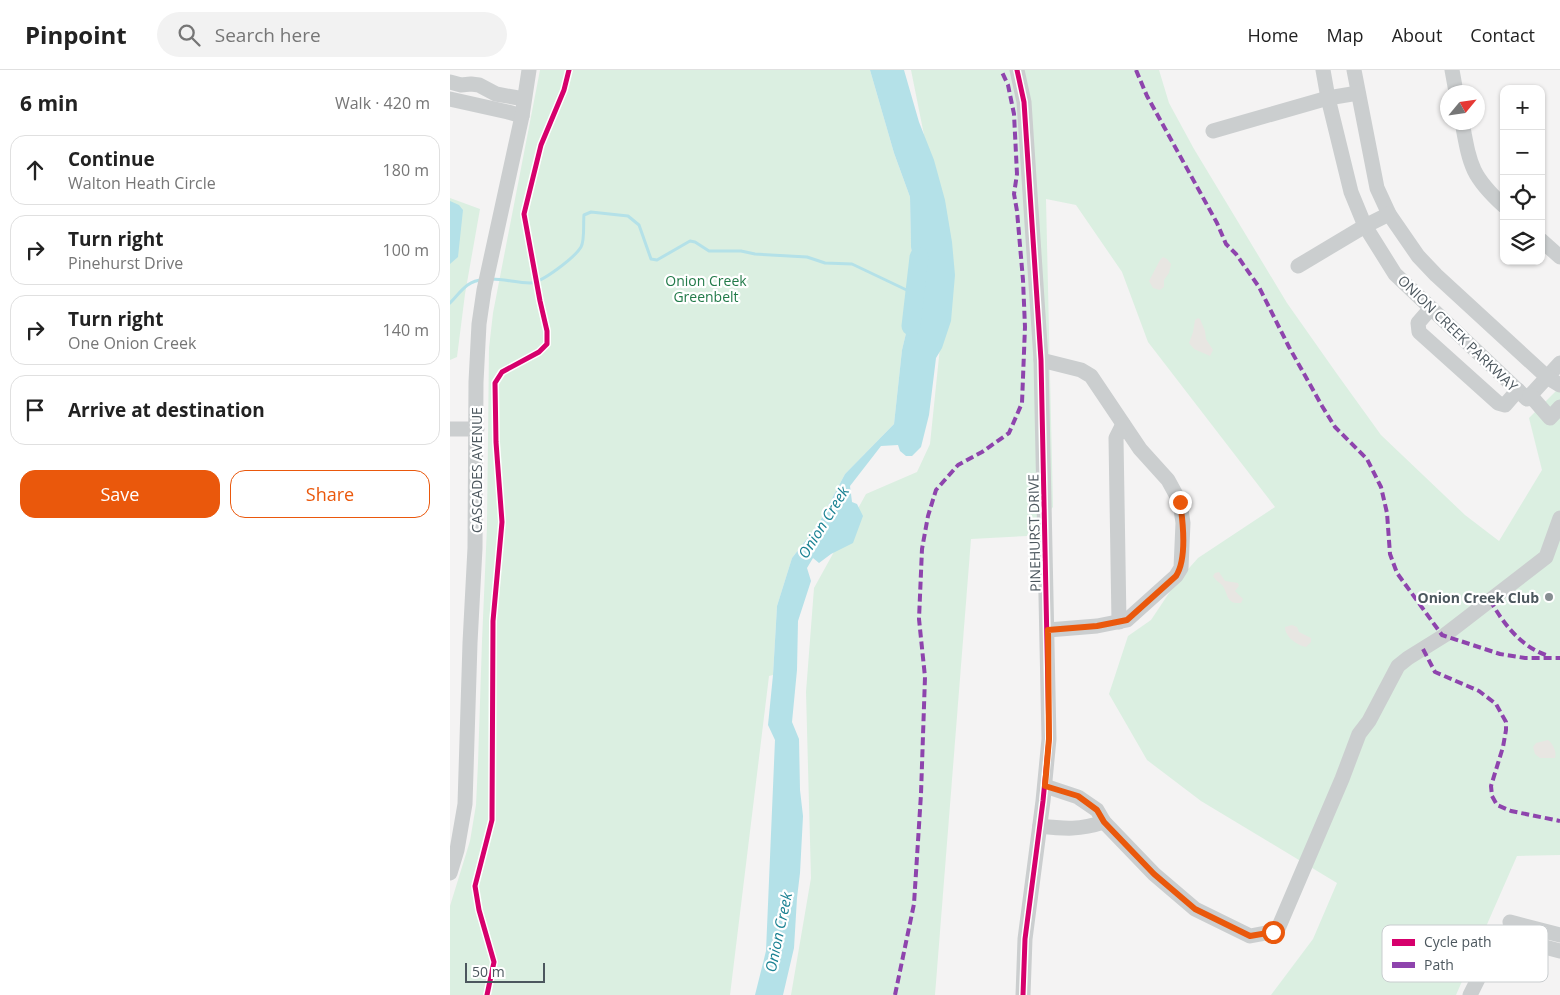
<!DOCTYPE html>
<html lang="en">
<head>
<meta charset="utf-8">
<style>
	body { margin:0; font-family:"Open Sans",sans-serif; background:#f2f2f2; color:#222 }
	.controls { position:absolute; right:15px; top:15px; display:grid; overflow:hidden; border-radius:10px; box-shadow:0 1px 4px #0004 }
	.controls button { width:45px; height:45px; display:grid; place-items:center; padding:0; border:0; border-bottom:1px solid #e0e0e0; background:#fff; color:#222; font:25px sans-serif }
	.compass { position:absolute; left:990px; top:15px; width:45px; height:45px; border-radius:50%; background:#fff; box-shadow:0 1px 4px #0004; rotate:61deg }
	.scale { position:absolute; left:15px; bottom:12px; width:80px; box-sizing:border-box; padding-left:5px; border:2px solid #4c575e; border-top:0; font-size:14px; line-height:18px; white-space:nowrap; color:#4c575e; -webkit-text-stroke:4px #fff; paint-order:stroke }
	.stop { position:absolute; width:15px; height:15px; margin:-11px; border:4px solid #ea580c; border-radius:50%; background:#fff }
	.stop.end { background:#ea580c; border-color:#fff; box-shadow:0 1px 5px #0008 }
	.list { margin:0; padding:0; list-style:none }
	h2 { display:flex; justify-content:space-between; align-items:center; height:65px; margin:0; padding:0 20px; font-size:21px }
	h2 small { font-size:16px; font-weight:400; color:#767676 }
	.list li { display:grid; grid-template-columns:32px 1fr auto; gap:15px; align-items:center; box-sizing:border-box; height:70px; margin:0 10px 10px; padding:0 10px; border:1px solid #e0e0e0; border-radius:15px }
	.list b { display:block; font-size:19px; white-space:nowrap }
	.list p { margin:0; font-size:16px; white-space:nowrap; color:#767676 }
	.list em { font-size:16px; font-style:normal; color:#767676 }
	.actions { display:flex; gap:10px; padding:15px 20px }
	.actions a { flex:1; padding:11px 0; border:1px solid #ea580c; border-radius:15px; text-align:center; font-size:18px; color:#ea580c }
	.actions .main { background:#ea580c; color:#fff }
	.icon { flex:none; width:28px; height:28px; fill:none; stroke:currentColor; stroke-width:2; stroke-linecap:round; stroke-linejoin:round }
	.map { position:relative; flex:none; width:1110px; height:925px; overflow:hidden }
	header { display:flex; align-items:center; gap:30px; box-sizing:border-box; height:70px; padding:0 25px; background:#fff; border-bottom:1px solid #e0e0e0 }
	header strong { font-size:24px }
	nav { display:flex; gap:28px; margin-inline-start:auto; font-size:18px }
	.search { width:350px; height:45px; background:#f2f2f2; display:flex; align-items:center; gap:12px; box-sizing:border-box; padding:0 18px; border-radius:28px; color:#767676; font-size:19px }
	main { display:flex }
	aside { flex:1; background:#fff }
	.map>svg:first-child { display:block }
</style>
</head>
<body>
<header>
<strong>Pinpoint</strong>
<div class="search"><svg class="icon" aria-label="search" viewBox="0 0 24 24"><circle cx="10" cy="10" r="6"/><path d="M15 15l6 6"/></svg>Search here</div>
<nav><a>Home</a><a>Map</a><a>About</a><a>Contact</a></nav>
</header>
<main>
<aside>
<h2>6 min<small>Walk · 420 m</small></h2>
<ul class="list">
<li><svg class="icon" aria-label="ahead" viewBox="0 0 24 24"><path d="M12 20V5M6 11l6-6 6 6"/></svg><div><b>Continue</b><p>Walton Heath Circle</p></div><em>180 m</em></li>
<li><svg class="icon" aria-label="right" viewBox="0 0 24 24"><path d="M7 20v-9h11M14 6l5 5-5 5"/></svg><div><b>Turn right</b><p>Pinehurst Drive</p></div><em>100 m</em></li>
<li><svg class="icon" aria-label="right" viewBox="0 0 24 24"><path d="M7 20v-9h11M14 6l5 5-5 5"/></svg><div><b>Turn right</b><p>One Onion Creek</p></div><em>140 m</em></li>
<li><svg class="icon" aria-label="arrive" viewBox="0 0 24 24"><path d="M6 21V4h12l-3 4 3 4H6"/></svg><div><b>Arrive at destination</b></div></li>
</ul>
<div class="actions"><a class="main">Save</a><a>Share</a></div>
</aside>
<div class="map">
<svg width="1110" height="925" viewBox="0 0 1110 925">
	<rect width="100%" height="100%" fill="#f4f3f3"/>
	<g fill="#dbefe1">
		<polygon points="90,0 420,0 444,83 460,127 461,177 467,217 452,280 444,354 395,404 369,453 342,488 327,536 323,605 319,606 280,925 0,925 0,836 20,771 26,735 28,693 32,571 37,456 39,278 43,243"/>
		<polygon points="461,0 709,0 719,33 744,79 837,233 887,304 931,365 1015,445 1049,471 1092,400 1079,348 1110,317 1110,785 1067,786 1006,925 821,925 863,869 887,813 751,731 697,690 659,624 678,566 701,550 725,514 748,488 825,437 698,272 672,202 626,135 596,129 603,437 577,466 521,469 485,925 341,925 361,808 356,622 364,518 416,424 467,402 480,374 499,190"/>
		<polygon points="0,128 30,139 15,224 7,287 0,290"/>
	</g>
	<g fill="#e8e6e2">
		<polygon points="713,187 717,189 721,194 719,203 714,210 714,217 710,220 703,218 699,211 710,190"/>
		<polygon points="748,248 750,249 755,261 756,269 763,280 760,286 744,279 739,273 743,262 745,250"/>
		<path d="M769,502l6,9 13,2 1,3 -4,5 8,8 -2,4c-16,1 -12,-9 -19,-18 -3,-3 -6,-4 -9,-9l2,-3z"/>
		<path d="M842,555l5,2 2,5 12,6v4l-5,5c-9,-2 -21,-10 -21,-20z"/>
		<path d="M1098,670c5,3 9,13 7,18h-15l-5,-4 -2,-7 3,-4z"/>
	</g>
	<g fill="#b4e1e8">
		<polygon points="420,0 454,0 469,52 484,90 495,130 502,172 505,205 501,251 492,278 486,288 479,345 471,377 462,386 456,386 450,381 448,375 431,376 400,416 402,432 407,434 413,446 403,473 381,484 369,493 363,488 357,498 361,511 348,551 347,600 342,652 349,669 350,720 353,746 350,803 347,828 344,878 333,925 305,925 316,881 325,670 318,655 323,605 327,536 342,488 369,453 395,404 444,354 452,280 467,217 461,177 460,127 444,83"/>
		<polygon points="0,131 9,135 13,140 8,187 0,194"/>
	</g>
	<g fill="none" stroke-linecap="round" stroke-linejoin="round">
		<g stroke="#b4e1e8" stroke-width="3">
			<path d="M41,209c14,0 26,4 39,4 12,0 45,-26 51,-36 4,-7 2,-23 3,-32l7,-3 37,4 11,9 12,34 6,1 33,-19 5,1 14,9h32l14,3 52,3 18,6 27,1 63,30"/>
			<path d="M0,233c10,-10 17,-23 33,-23"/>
		</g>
		<polyline stroke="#b4e1e8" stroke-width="19" points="461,256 469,187"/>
		<g stroke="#cbcecf" stroke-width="15">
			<polyline points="567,0 574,32 591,290 599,669 593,731 575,869 573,925"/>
			<polyline points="873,0 878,28 901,122 915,156 945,204 1077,329 1110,293"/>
			<polyline points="904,0 927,118 939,144 968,186 986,205 1097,307 1110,315"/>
			<polyline points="1002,0 1006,22"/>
			<polyline points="0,12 11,15 21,14 29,15 46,24 74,29"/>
			<polyline points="0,29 58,42 72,46"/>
			<path d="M1012,52c8,43 9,54 42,84"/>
			<polyline points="763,61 878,28 908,23"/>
			<polyline points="1091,170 1110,187"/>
			<polyline points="848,196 915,156 939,144"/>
			<polyline points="981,238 968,253 969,262 1048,333 1055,335 1068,320"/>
			<polyline points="591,290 631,300 641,306 690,379 718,410 730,432 733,453 731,498 726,506 677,550 647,556 598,560"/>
			<polyline points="1080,325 1100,348 1110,337"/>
			<polyline points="0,359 27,359"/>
			<polyline points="669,552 666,368 673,354"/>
			<polyline points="595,716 628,727 647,740 654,752 704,804 745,839 800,866 827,861 892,709 909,664 919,651 948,596 958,588 995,565 1096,487 1110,448"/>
			<path d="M590,756c25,3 40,4 64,-4"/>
			<polyline points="0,803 7,780 15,734 20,573 25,478 26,312 29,254 34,220 72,46 79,0"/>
			<polyline points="1060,852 1110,865"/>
			<polyline points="1020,925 1050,865 1110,881"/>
		</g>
		<g stroke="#8e44ad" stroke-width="4" stroke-dasharray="8 4" stroke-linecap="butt">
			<polyline points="686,0 697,26 767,153 776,174 786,184 809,217 839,277 872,336 885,357 917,389 931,417 937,443 940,484 947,503 992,565 1050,584 1075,588 1110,588"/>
			<path d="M1040,530c13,23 30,46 56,55"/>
			<polyline points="973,579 985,602 1029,621 1046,634 1056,652 1056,660 1053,677 1041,716 1042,726 1047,735 1061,741 1110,751"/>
			<polyline points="445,925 464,834 471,724 475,607 469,549 472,479 478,446 486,420 508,395 532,382 559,363 572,333 575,257 573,210 567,141 564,124 567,104 564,44 558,15 551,0"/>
		</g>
		<g stroke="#fff" stroke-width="8">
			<g id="cycleway">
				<polyline points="567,0 574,32 591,290 599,669 593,731 575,869 573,925"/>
				<polyline points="37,925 44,892 29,840 25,816 42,750 43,551 52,452 46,372 45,313 52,302 89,282 97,274 97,261 90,231 74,144 91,75 114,20 119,0"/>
			</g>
		</g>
		<use href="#cycleway" stroke="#d6006c" stroke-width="5"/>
	</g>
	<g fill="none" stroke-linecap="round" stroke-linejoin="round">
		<path stroke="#ea580c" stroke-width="6" d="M730,432c3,20 7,57 -4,74l-49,44 -30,6 -49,4 1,109 -4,47 33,10 19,14 7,12 50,52 41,35 55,27 23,-4"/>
	</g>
	<circle fill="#878e92" stroke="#fff" stroke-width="2" cx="1099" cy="527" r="5"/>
	<g text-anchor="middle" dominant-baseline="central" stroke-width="4.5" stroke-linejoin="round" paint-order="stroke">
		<g font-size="14" fill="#227a49" stroke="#fff">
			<text x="256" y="210">Onion Creek<tspan x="256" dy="16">Greenbelt</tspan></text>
		</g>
		<g font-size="14" fill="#4c575e" stroke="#fff">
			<text transform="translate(1008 263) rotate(44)">ONION CREEK PARKWAY</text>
			<text transform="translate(26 400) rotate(-90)">CASCADES AVENUE</text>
			<text transform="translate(584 463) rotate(-91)">PINEHURST DRIVE</text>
		</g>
		<g font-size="14" font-weight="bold" fill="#4c575e" stroke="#fff" text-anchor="end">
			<text x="1089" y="527">Onion Creek Club</text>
		</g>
		<g font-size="15" font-style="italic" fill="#1b8293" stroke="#fff">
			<text transform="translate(373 452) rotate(-58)">Onion Creek</text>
			<text transform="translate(328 862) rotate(-78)">Onion Creek</text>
		</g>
	</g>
	<rect x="932" y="855" width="166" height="57" rx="8" fill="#fff" stroke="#c9cdcf" stroke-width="1"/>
	<rect x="942" y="869" width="23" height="7" fill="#d6006c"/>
	<rect x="942" y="892" width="23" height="6" fill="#8e44ad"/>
	<g font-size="14" fill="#4c575e">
		<text x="974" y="877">Cycle path</text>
		<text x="974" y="900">Path</text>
	</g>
</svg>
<div class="controls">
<button>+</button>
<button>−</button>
<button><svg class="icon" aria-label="locate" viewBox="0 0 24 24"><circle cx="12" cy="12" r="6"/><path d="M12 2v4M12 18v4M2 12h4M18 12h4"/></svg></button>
<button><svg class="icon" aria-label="layers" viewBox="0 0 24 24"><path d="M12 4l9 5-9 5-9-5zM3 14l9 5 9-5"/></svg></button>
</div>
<svg class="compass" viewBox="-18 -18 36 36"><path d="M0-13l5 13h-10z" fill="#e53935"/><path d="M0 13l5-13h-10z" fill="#767676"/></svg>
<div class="scale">50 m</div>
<div class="stop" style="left:823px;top:862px"></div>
<div class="stop end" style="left:730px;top:432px"></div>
</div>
</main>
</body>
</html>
